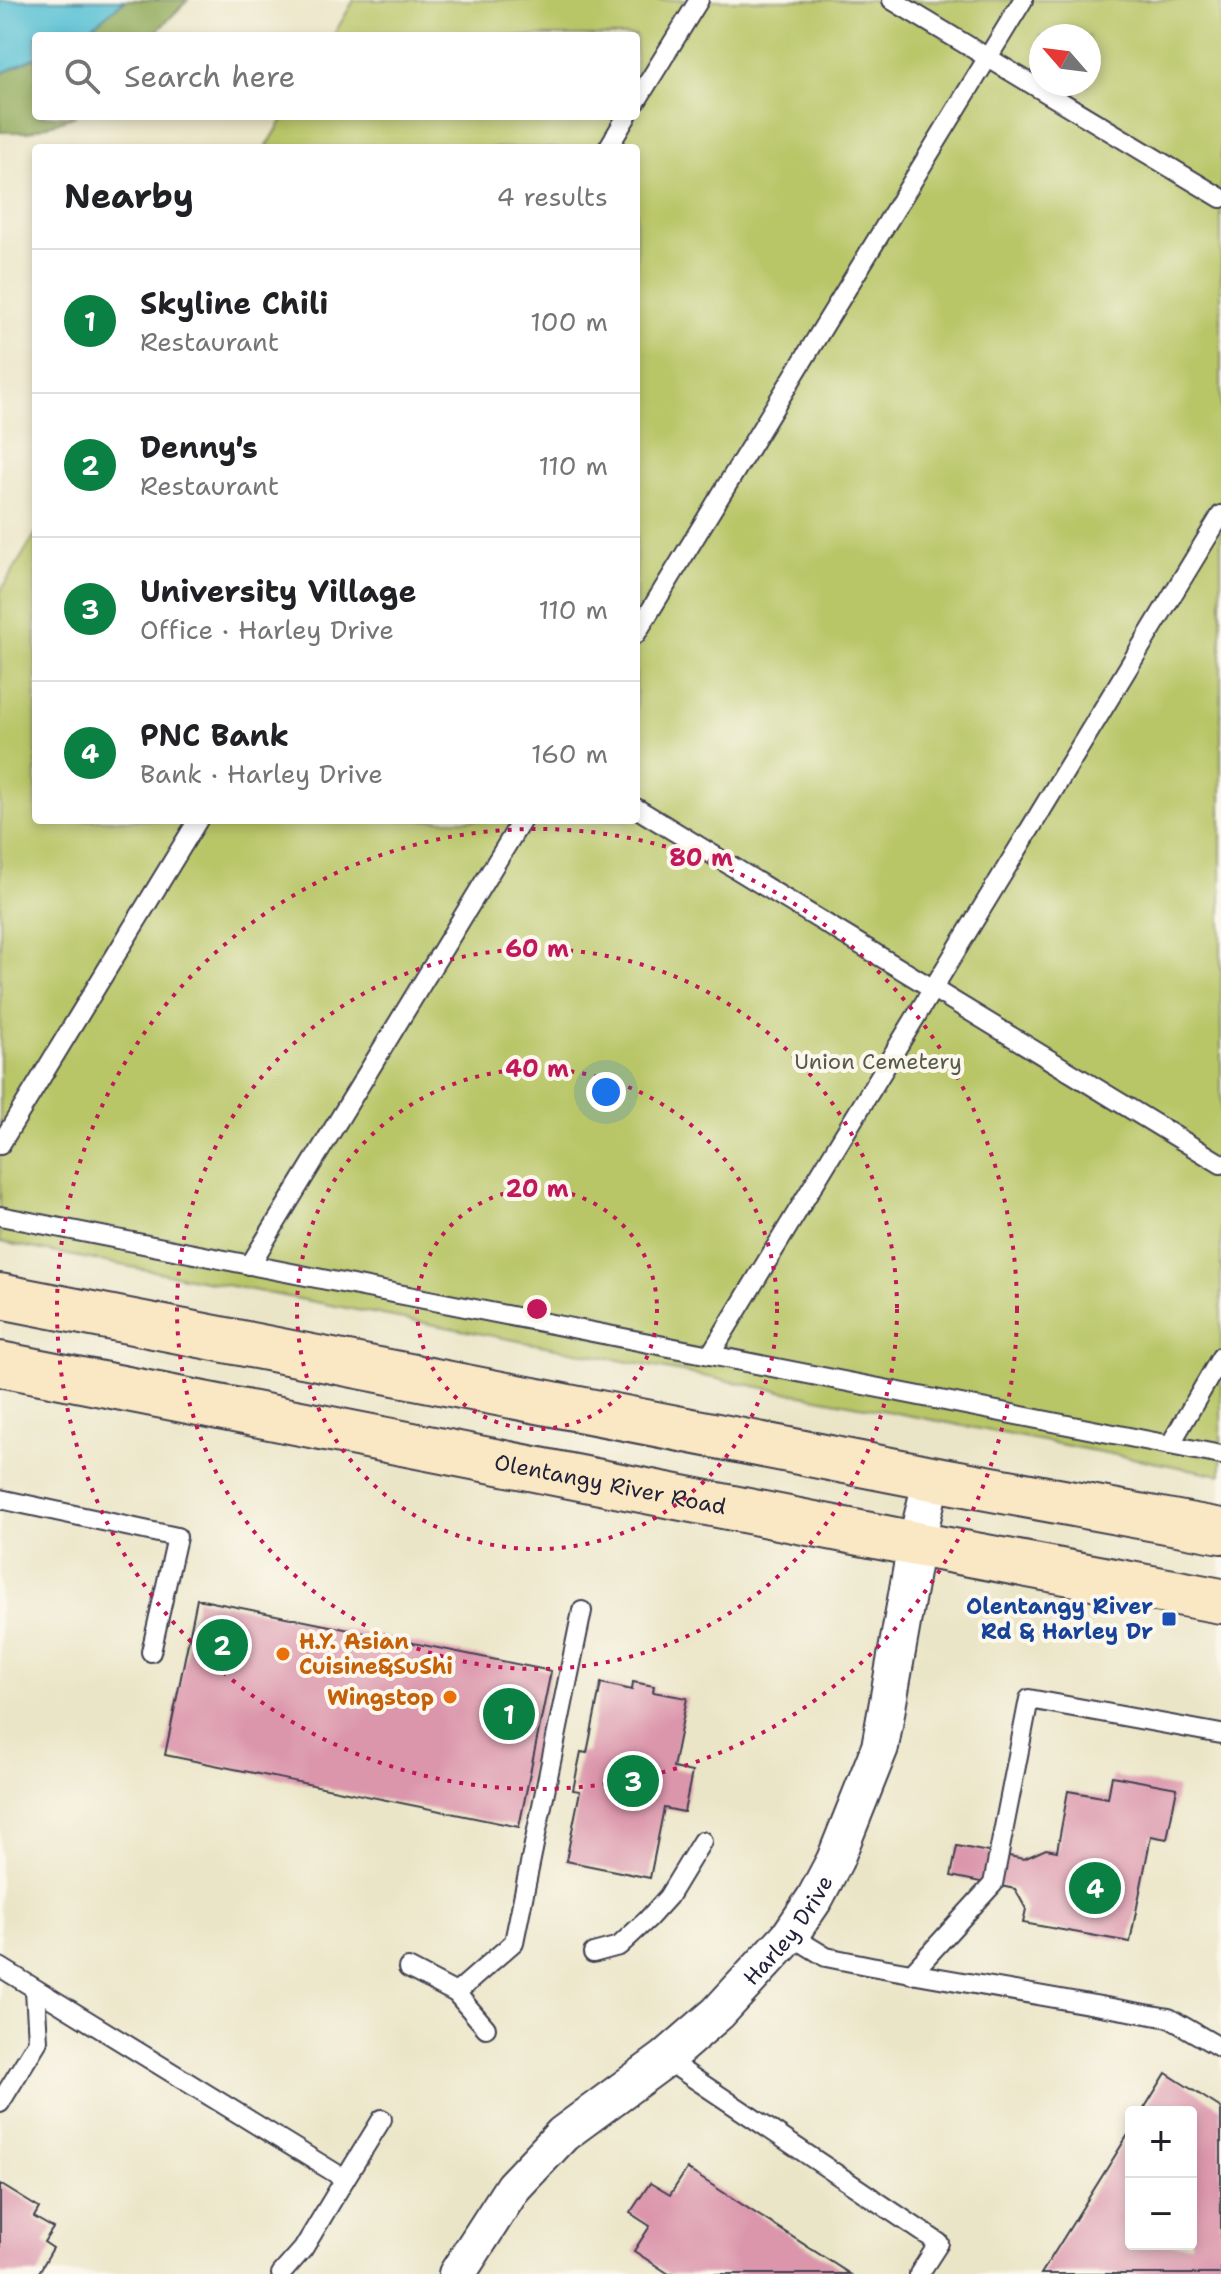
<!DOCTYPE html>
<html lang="en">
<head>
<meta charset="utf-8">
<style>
	body { margin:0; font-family:"Shantell Sans",sans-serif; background:#f2f2f2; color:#202124 }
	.controls { position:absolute; right:24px; bottom:24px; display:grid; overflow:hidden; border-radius:8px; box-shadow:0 4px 12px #0003 }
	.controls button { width:72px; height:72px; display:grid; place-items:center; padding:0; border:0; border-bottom:2px solid #e0e0e0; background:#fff; color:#202124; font:40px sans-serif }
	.compass { position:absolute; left:1029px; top:24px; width:72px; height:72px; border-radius:50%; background:#fff; box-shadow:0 4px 12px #0003; rotate:298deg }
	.you { position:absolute; left:606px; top:1092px; width:28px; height:28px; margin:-20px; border:6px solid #fff; border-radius:50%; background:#1a73e8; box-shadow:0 0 0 12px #1a73e833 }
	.badge { display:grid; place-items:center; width:52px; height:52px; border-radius:50%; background:#0b8043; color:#fff; font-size:26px; font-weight:700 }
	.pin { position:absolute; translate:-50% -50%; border:4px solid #fff; box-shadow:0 2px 8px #0006 }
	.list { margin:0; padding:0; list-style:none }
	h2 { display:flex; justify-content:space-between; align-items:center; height:104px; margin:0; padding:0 32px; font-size:34px }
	h2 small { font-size:26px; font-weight:400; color:#757577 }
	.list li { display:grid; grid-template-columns:52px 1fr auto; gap:24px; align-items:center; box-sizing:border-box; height:144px; padding:0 32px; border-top:2px solid #e0e0e0 }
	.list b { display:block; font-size:30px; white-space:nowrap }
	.list p { margin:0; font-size:26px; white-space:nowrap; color:#757577 }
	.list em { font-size:26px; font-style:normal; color:#757577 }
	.icon { flex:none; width:44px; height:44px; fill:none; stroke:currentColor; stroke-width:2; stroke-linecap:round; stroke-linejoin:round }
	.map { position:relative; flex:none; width:1221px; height:2274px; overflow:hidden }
	.search { position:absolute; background:#fff; box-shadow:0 4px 12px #0003; left:32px; top:32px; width:608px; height:88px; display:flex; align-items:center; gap:20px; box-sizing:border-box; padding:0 28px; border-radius:8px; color:#757577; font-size:30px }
	.panel { position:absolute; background:#fff; box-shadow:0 4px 12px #0003; left:32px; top:144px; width:608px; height:680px; border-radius:8px }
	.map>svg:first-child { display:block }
</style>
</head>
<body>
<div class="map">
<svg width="1221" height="2274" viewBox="0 0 1221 2274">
	<rect width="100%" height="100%" fill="#fbf7ec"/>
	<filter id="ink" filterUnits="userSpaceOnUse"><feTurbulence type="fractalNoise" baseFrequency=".0125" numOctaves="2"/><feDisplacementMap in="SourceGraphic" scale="16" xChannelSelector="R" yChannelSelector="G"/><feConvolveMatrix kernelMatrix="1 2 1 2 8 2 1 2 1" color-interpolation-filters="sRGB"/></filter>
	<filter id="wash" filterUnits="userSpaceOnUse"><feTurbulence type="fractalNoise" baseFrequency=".006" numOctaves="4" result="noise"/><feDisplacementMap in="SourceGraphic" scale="32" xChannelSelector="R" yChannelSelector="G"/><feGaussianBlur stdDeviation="1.8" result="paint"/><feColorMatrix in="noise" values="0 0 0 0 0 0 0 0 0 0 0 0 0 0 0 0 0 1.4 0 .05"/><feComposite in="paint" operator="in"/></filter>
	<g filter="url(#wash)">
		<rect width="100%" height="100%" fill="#ebe5c7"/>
		<path fill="#b9c668" stroke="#6e7452" stroke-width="2" fill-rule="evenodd" d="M354,0h867v1475l-1221,-233v-650l36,-59v287h600v-672h-370l19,-32h351v-80h-303zM1041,36h48v48h-48z"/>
		<g fill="#92ab5c" stroke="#5a664c" stroke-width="2">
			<polygon points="125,0 188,0 152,36 80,36"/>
			<polygon points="36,57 36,116 76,116 28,132 0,132 0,74"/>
		</g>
		<polygon fill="#58c1d4" stroke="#3d7288" stroke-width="2" points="0,0 125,0 80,36 36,36 36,57 0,74"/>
		<g id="blocks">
			<g fill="#db96ac">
				<polygon points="197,1599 551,1671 519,1827 165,1755"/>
				<polygon points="633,1682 654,1686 653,1692 687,1698 673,1768 692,1772 684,1812 664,1808 650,1878 566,1861 580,1791 573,1790 581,1752 587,1753 601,1683 632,1690"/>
				<polygon points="1112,1776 1177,1788 1167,1839 1151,1836 1130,1942 1023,1923 1026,1909 1015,1889 951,1876 957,1846 1024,1859 1046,1849 1057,1851 1068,1791 1108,1798"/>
				<polygon points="1166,2073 1221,2108 1221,2274 1041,2274 1131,2130 1131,2244 1191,2244 1191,2112 1142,2112"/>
				<polygon points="687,2169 850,2274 669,2274 634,2251 650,2226 630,2213 650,2183 670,2195"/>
				<polygon points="0,2184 39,2208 34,2217 53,2228 44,2242 53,2248 38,2274 0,2274"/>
			</g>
		</g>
	</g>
	<g filter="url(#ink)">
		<use href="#blocks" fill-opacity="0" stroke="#403f50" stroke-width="2"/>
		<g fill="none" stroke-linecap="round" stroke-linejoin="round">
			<g stroke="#403f50" stroke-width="22">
				<g id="lane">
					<polyline points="892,0 1221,198"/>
					<polyline points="636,102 699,0"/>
					<polyline points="608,148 627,116"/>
					<polyline points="636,634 1023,0"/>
					<polyline points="636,808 1221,1164"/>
					<polyline points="0,1145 198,820"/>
					<polyline points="0,1216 1221,1455"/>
					<polyline points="250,1265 522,820"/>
					<polyline points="710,1355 1221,515"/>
					<polyline points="1170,1445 1221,1357"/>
					<polyline points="0,1499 177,1537 151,1652"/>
					<polyline points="790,1935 826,1957 871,1966 1169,2018 1221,2048"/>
					<polyline points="593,1953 619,1946 648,1919 668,1897 702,1841"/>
					<polyline points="0,1967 345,2179 303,2249 281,2274"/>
					<polyline points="408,1968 456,1993 486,2028"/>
					<polyline points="911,1974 993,1884 1029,1699 1221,1734"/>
					<polyline points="456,1993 514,1942 582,1611"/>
					<polyline points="665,2059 939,2243 919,2274"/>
					<polyline points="0,2103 38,2041 35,1990"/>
					<polyline points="345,2179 382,2119"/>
				</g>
			</g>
			<g stroke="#403f50" stroke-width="40">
				<g id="street">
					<path id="s1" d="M457,2274l56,-87 50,-53 102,-75 53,-46 72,-78 25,-37 20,-38 45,-113 36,-203 16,-66"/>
				</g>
			</g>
			<g stroke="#403f50" stroke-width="48">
				<g id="secondary">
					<polyline points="0,1296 932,1478 1221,1531"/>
					<path id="s2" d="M0,1364l916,180 305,57"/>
				</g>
			</g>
			<use href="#lane" stroke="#fff" stroke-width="18"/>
			<use href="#street" stroke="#fff" stroke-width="36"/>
			<use href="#secondary" stroke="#fae7c3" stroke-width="44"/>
		</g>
	</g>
	<g fill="none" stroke="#c2185b" stroke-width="4" stroke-dasharray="4 8">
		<circle cx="537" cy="1309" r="120"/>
		<circle cx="537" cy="1309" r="240"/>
		<circle cx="537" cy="1309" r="360"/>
		<circle cx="537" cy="1309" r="480"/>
	</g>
	<rect fill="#1a4fb4" stroke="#fbf7ec" stroke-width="3" x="1161" y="1611" width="16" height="16" rx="4"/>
	<g fill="#e8710a" stroke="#fbf7ec" stroke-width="3">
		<circle cx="283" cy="1654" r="8"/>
		<circle cx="450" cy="1697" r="8"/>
	</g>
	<g text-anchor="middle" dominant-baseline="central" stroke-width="8" stroke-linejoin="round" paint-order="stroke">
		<g font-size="22" fill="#575b4b" stroke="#fbf7ec">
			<text x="878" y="1061">Union Cemetery</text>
		</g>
		<g font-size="22" fill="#22223b" stroke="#fbf7ec">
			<text stroke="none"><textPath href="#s2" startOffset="622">Olentangy River Road</textPath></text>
			<text stroke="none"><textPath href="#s1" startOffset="482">Harley Drive</textPath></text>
		</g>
		<g font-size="22" font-weight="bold" fill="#164399" stroke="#fbf7ec" text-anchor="end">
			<text x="1153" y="1606">Olentangy River<tspan x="1153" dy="25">Rd &amp; Harley Dr</tspan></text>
		</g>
		<g font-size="22" font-weight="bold" fill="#c56008" stroke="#fbf7ec" text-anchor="start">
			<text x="299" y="1641">H.Y. Asian<tspan x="299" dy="25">Cuisine&amp;SuShi</tspan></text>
			<text x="434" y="1697" text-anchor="end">Wingstop</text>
		</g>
	</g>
	<circle cx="537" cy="1309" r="12" fill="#c2185b" stroke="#fbf7ec" stroke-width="4"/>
	<g font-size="24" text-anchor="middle" font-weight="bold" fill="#c2185b" stroke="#fbf7ec" stroke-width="8" stroke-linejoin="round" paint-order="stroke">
		<text x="701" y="866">80 m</text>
		<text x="537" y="957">60 m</text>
		<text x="537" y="1077">40 m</text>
		<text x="537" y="1197">20 m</text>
	</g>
</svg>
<div class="controls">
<button>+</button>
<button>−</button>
</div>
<svg class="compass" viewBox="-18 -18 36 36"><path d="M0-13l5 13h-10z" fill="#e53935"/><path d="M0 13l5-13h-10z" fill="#757577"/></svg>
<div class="you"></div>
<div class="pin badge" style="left:509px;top:1714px">1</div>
<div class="pin badge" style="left:222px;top:1645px">2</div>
<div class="pin badge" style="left:633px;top:1781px">3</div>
<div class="pin badge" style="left:1095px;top:1888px">4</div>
<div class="search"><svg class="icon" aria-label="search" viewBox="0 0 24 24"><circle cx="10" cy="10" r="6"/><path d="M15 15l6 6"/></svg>Search here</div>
<section class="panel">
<h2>Nearby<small>4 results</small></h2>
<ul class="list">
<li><span class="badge">1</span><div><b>Skyline Chili</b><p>Restaurant</p></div><em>100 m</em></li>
<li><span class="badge">2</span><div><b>Denny's</b><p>Restaurant</p></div><em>110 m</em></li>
<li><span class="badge">3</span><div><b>University Village</b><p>Office · Harley Drive</p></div><em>110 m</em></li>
<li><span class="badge">4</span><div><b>PNC Bank</b><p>Bank · Harley Drive</p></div><em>160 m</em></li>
</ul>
</section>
</div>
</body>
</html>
